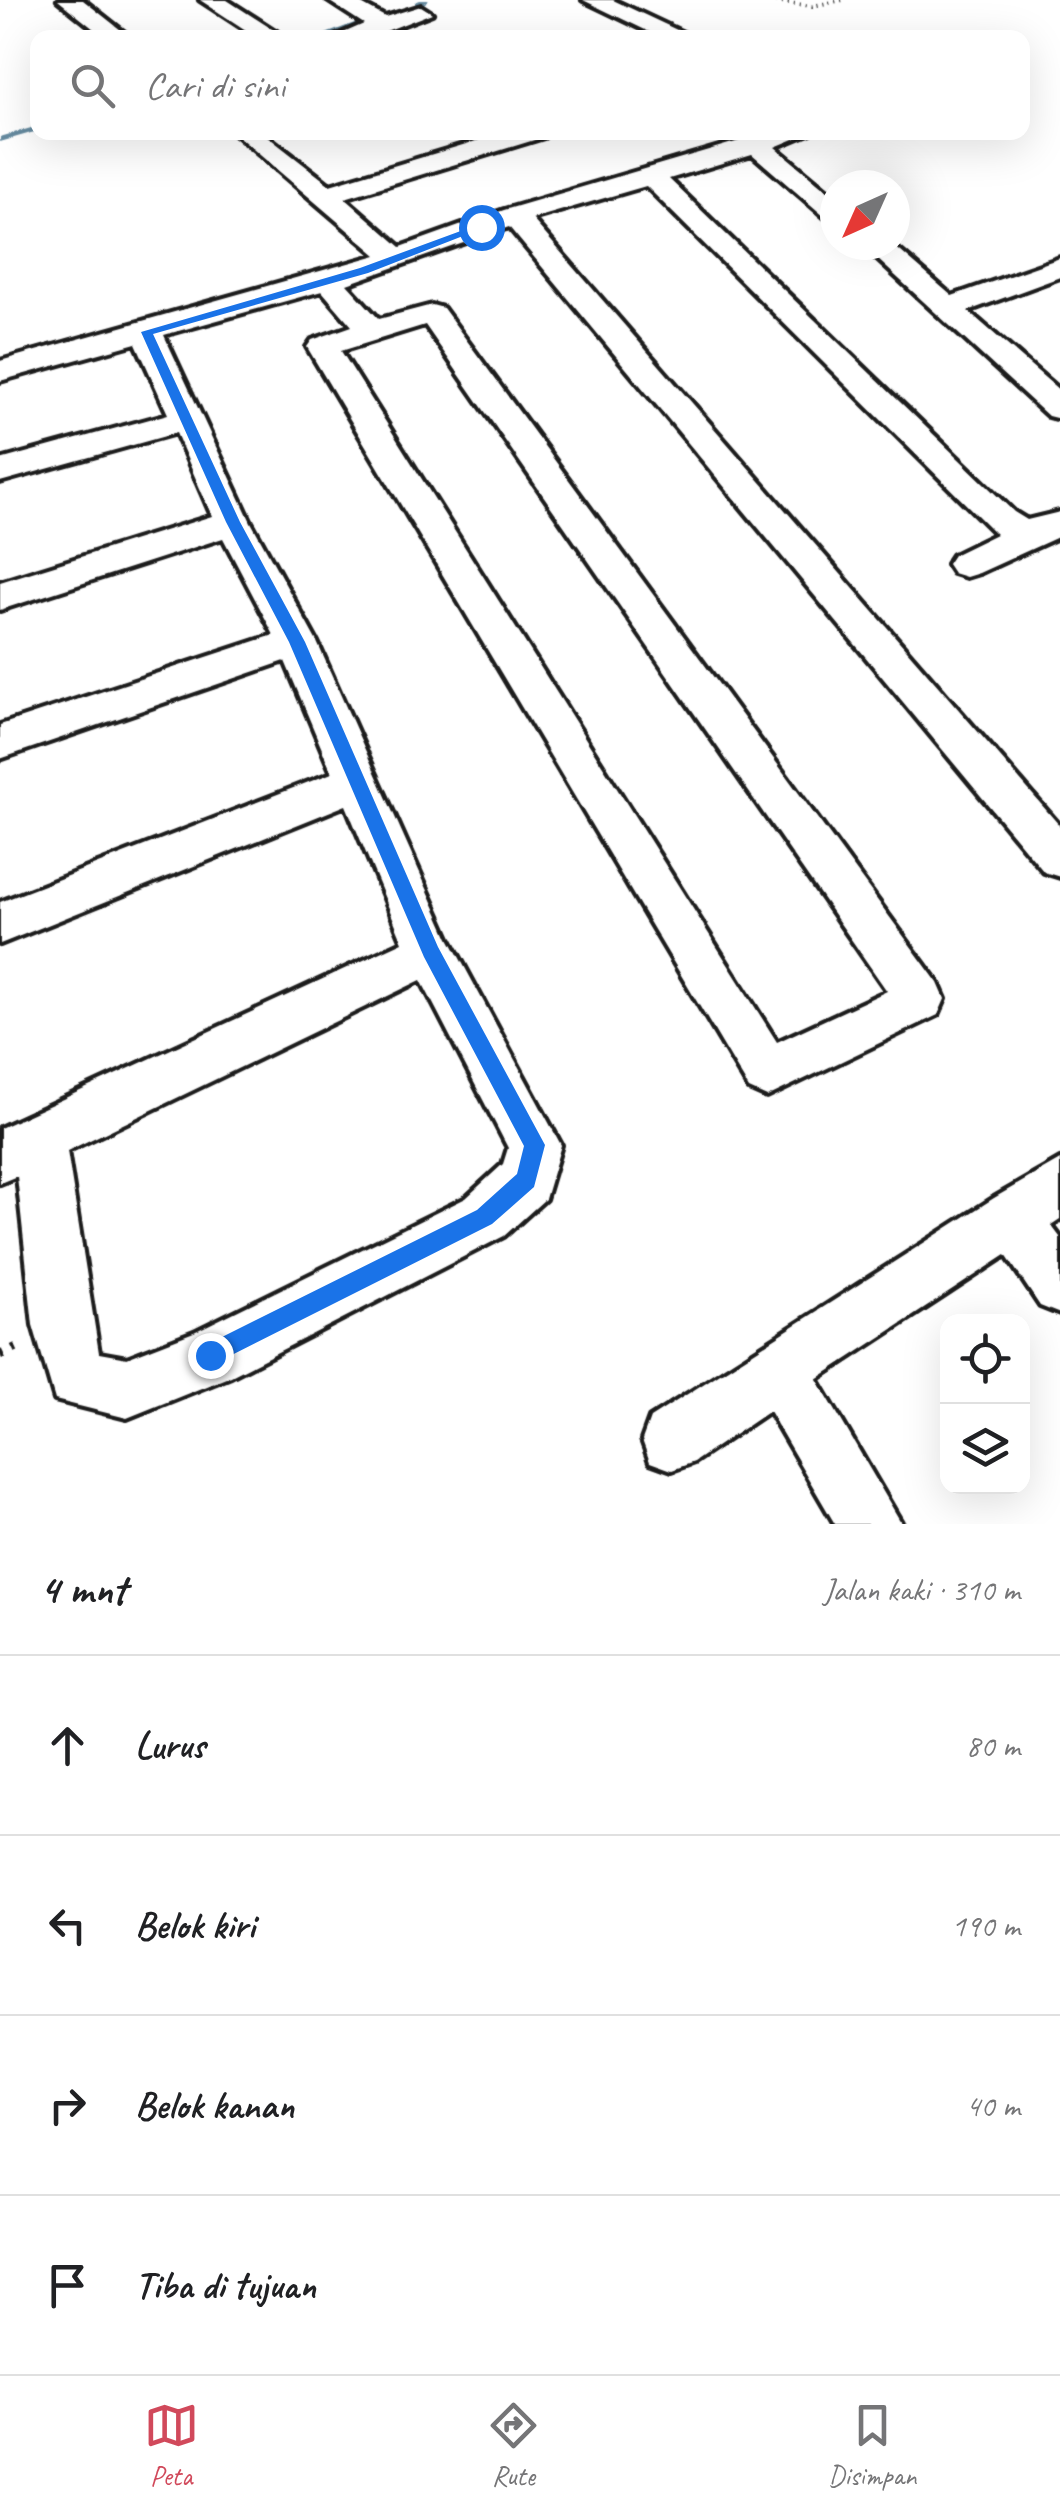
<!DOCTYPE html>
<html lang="id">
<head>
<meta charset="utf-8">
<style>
	body { margin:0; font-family:Caveat,sans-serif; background:#f2f2f2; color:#202124 }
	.controls { position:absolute; right:30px; bottom:30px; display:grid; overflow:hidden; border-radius:20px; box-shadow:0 10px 40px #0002 }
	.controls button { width:90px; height:90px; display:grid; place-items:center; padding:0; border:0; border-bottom:2px solid #e0e0e0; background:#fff; color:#202124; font:50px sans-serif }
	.compass { position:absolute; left:820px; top:170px; width:90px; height:90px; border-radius:50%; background:#fff; box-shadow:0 10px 40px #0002; rotate:225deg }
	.stop { position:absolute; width:30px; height:30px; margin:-22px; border:8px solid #1a73e8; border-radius:50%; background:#fff }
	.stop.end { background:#1a73e8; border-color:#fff; box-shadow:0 2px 10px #0008 }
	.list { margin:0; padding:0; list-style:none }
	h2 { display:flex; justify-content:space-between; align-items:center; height:130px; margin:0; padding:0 40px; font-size:42px }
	h2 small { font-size:32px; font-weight:400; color:#757577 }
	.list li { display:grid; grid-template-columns:65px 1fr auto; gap:30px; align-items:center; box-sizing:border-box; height:180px; padding:0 40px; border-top:2px solid #e0e0e0 }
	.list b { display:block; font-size:38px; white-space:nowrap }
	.list em { font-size:32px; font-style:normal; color:#757577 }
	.icon { flex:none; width:55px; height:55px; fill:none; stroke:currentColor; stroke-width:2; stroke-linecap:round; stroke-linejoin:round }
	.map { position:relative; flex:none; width:1060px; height:1524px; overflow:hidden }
	.search { position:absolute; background:#fff; box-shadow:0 10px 40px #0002; left:30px; right:30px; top:30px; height:110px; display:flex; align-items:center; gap:25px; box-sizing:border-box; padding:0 35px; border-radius:20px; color:#757577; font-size:38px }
	.sheet { height:850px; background:#fff }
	nav { display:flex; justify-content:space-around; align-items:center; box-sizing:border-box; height:140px; border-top:2px solid #e0e0e0; background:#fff; font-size:28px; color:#757577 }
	nav a { display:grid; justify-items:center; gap:5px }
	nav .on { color:#d1495b }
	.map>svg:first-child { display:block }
</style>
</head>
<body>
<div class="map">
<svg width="1060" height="1524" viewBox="0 0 1060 1524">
	<rect width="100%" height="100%" fill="#fff"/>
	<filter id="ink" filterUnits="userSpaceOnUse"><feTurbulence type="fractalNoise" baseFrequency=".01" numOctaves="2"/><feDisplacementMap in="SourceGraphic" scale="20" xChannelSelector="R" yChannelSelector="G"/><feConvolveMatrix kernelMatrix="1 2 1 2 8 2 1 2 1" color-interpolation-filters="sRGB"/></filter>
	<g filter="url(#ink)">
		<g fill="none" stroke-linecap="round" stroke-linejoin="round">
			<g fill="#658a9f" fill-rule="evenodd">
				<polygon points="420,0 429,0 421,6 415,6 415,2"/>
				<polygon points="357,22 364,24 327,38 315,38"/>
				<polygon points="38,126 38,131 0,142 0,137"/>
			</g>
			<g stroke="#1c1c1c" stroke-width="8">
				<g id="minor">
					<polygon points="58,0 83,0 131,38 105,38"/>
					<polygon points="200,0 227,0 286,38 258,38"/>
					<polygon points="327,0 354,0 385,17 421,6 432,13 368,38 332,38 364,24"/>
					<polygon points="583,0 613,0 694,38 662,38"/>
					<path d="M233,132h29l68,53 176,-53h41l-3,5 -199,61 56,49 103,-37 266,-78h41l-36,15 60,50v22l-10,-2 -73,-63 -83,25 345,333 13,8 33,-8v24l-81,37 -13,4 -13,-4 -6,-9 6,-9 43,-21 -350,-348 -114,33 528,607v51l-16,-5 -535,-645 -162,57 32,35 53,-14 11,3 495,675 7,16 -7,16 -171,82 -18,-8 -442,-742 5,-7 40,-14 -30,-35 -158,44 87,187 66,120 132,296 112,207 -16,54 -41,37 -273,140 -104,42 -72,-18 -22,-75 -16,-149 -17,7v-55l403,-186 -57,-137 -346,139v-42l332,-129 -47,-112 -285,98v-34l274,-90 -51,-97 -223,72v-28l212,-66 -36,-83 -176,49v-22l168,-46 -32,-71 -136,38v-20l377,-106zM425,325l462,666 -110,51 -436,-691zM421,980l87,168 -5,16 -37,34 -272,134 -67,26 -28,-5 -32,-202z"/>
					<polygon points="862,245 893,245 952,296 1060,258 1060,277 968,311 1060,391 1060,419 1048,416"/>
					<polygon points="1060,1160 1060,1219 1051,1225 1060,1237 1060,1314 1040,1306 1006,1255 817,1379 902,1524 835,1524 769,1411 694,1462 672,1470 650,1462 642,1440 650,1418 994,1198"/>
				</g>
			</g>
			<polyline stroke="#1c1c1c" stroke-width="4" stroke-dasharray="1 5" stroke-linecap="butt" points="764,0 812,6 843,0"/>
			<polyline stroke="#1c1c1c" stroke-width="9" stroke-dasharray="4 10" stroke-linecap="butt" points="0,1355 17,1347"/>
			<use href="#minor" fill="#fff" fill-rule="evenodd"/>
		</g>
	</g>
	<polygon fill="#1a73e8" points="477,225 486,227 368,273 153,334 240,522 305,642 438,947 545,1145 534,1187 492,1224 210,1366 202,1363 202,1347 477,1210 517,1174 524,1146 424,957 289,642 226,522 141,332 360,268"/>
</svg>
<div class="controls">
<button><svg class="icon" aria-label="locate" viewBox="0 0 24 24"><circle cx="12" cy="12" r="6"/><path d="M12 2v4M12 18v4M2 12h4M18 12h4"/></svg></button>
<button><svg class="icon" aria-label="layers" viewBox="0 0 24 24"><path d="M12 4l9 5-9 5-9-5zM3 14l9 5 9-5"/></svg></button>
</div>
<svg class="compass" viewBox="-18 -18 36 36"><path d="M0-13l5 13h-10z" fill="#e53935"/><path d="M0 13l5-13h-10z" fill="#757577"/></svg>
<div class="stop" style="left:481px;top:227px"></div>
<div class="stop end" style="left:210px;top:1355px"></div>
<div class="search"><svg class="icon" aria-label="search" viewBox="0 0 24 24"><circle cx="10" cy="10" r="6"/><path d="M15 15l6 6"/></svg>Cari di sini</div>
</div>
<section class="sheet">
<h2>4 mnt<small>Jalan kaki · 310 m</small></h2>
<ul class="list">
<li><svg class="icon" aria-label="ahead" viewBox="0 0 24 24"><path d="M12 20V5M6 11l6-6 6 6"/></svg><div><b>Lurus</b></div><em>80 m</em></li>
<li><svg class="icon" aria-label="left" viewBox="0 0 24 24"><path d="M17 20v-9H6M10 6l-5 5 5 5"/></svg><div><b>Belok kiri</b></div><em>190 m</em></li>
<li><svg class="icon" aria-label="right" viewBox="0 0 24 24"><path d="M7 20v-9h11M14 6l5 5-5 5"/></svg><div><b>Belok kanan</b></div><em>40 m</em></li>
<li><svg class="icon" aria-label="arrive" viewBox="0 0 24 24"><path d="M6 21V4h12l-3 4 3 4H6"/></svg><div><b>Tiba di tujuan</b></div></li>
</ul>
</section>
<nav>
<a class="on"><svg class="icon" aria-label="map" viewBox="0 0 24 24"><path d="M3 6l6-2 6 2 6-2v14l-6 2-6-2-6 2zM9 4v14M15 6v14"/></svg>Peta</a>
<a><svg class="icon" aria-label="directions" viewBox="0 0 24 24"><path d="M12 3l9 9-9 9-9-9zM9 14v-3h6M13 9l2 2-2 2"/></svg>Rute</a>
<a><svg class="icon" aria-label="saved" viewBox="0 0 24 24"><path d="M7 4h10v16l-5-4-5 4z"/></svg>Disimpan</a>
</nav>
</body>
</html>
